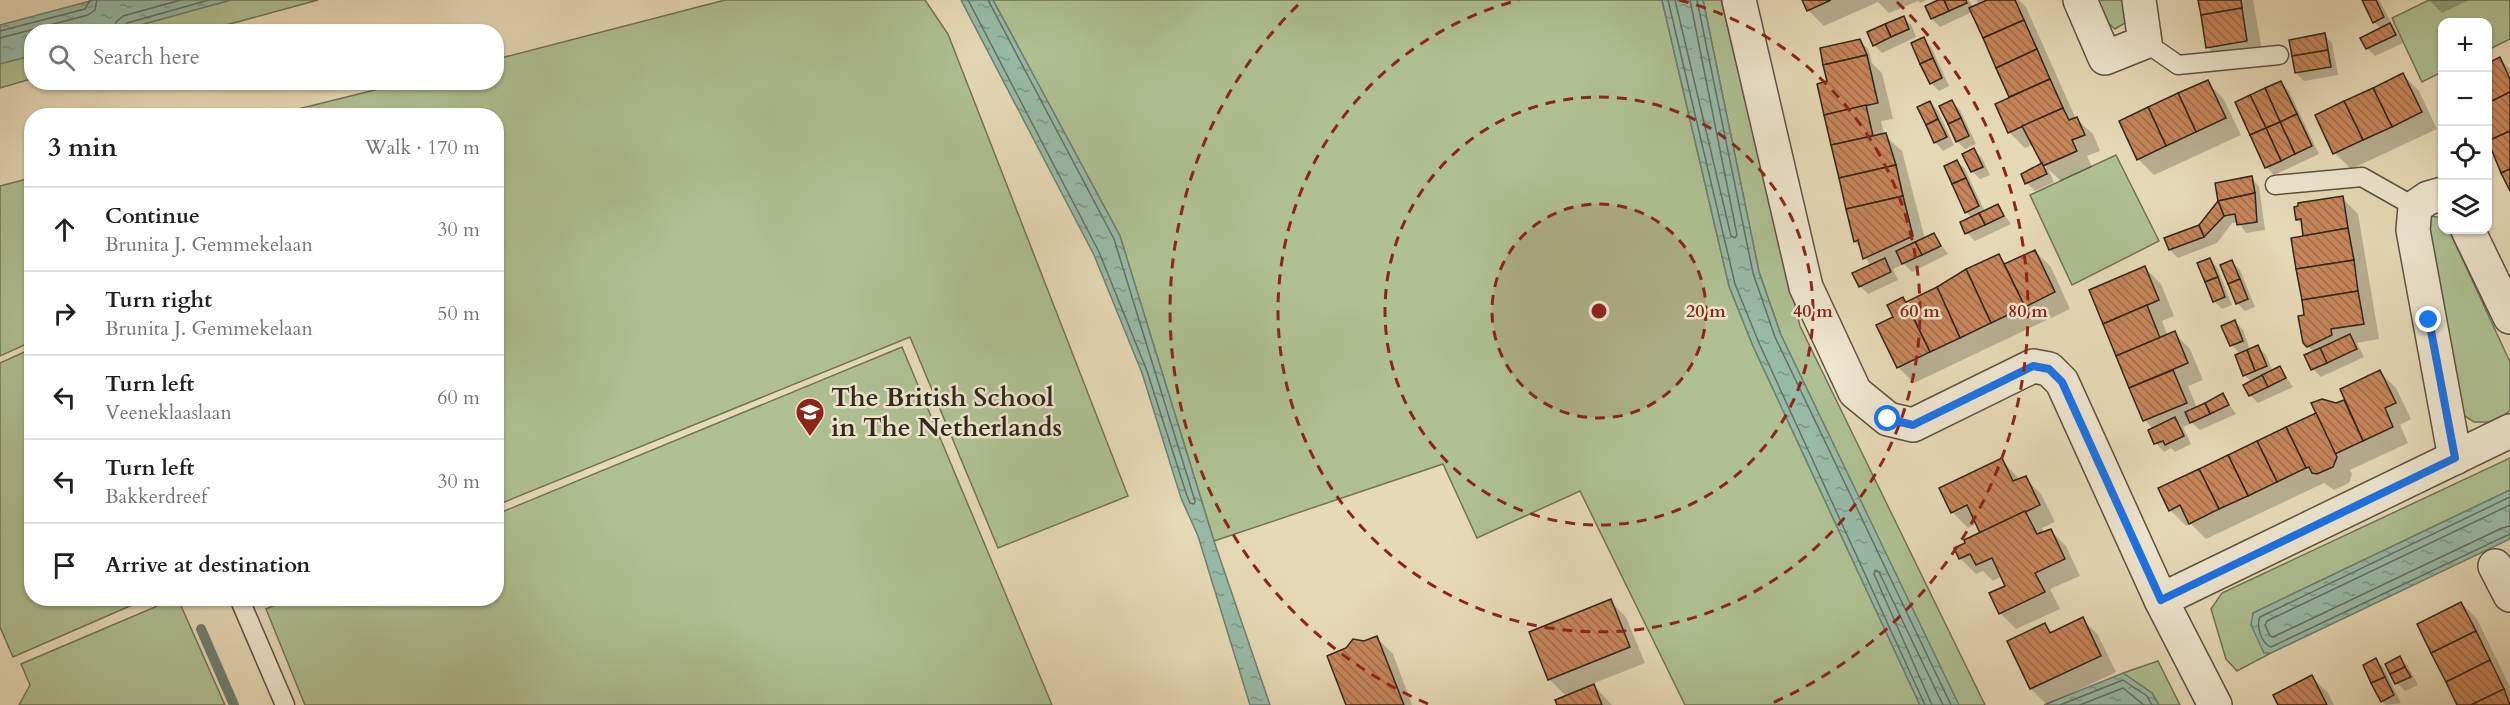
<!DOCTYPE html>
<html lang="en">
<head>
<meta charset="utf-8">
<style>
	body { margin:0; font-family:Cardo,serif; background:#f6f6f6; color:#202124 }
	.controls { position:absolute; right:18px; top:18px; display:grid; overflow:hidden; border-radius:12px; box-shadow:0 2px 4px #0004 }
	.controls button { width:54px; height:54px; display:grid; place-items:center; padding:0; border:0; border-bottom:2px solid #e0e0e0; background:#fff; color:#202124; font:30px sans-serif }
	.stop { position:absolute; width:18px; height:18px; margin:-14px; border:4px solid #1a73e8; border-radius:50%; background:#fff }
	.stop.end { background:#1a73e8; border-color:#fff; box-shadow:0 2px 6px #0008 }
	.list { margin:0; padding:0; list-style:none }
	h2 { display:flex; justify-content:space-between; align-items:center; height:78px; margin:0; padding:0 24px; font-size:26px }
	h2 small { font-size:20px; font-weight:400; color:#757577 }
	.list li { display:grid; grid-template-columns:39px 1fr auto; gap:18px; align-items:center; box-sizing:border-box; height:84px; padding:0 24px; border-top:2px solid #e0e0e0 }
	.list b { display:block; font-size:22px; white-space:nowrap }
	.list p { margin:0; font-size:20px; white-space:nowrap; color:#757577 }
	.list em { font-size:20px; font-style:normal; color:#757577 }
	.icon { flex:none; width:33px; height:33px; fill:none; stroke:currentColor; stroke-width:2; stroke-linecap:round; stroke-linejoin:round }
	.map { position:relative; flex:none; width:2510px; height:705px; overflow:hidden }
	.search { position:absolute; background:#fff; box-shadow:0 2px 4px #0004; left:24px; top:24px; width:480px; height:66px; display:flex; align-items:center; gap:15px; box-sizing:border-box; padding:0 21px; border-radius:24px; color:#757577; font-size:22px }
	.panel { position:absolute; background:#fff; box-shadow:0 2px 4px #0004; left:24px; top:108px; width:480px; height:498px; border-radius:24px }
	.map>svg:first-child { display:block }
</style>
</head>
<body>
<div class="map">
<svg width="2510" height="705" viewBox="0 0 2510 705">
	<defs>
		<pattern id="water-ripples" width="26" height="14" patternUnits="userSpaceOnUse" patternTransform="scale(1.5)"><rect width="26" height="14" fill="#98bba8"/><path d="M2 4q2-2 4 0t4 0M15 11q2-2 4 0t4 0" fill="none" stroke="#7d9888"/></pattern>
		<pattern id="building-back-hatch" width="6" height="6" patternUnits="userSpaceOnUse" patternTransform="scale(1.5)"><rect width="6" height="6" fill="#c7855a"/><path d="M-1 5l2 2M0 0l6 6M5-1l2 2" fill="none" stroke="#a26d4a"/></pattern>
	</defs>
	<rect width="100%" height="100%" fill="#e7dab7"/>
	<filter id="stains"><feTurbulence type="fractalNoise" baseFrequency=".00333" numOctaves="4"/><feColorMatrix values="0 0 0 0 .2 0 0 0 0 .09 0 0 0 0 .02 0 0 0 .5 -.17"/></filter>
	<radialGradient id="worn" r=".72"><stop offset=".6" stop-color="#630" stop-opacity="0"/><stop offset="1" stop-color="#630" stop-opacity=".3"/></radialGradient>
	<g fill="#afc193" stroke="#707458" stroke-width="1.5">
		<polygon points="230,0 318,0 204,31 115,32"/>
		<polygon points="725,0 925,0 948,34 1128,496 998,548 910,337 497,505 496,116 274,115 403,83 496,82 497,59"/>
		<polygon points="993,0 1662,0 1729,286 1753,346 1920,705 1685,705 1580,491 1477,538 1443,464 1214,541 1120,236"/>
		<polygon points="1703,0 1721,0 1800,326 1985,705 1959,705 1956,701 1781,335 1759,272"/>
		<polygon points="2095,0 2124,0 2128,15 2125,23 2115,29 2106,21"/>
		<polygon points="2429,0 2510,0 2510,39 2488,50 2488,22 2442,22 2442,72 2422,82 2392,18"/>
		<polygon points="31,55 31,79 0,88 0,63"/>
		<polygon points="2116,155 2159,241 2072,285 2030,195"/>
		<polygon points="31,178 31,342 0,356 0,186"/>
		<polygon points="2431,216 2442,218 2442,230 2449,230 2510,362 2510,410 2497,422 2474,422 2457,411 2421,229"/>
		<polygon points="902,347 1052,705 305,705 266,609 291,598 496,598 497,514"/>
		<polygon points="31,349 32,598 146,599 13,657 0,627 0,363"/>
		<polygon points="2510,458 2510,490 2253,613 2271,653 2237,671 2226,659 2211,609 2222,593"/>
		<polygon points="176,598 178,599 225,705 19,705 30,685 21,664"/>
		<polygon points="2158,661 2180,705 2159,705 2152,693 2123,673"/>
	</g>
	<g fill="url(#water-ripples)" stroke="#6f7f71" stroke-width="1.5">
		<polygon points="94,0 231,0 118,31 32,32 31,56 0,64 0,25"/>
		<polygon points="961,0 993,0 1120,236 1214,541 1270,705 1250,705 1198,536 1181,498 1142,373 1094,255"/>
		<polygon points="1662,0 1703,0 1759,272 1781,335 1959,705 1920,705 1753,346 1729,286"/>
		<polygon points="2510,490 2510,539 2271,653 2264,653 2251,625 2253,613"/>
		<polygon points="2123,673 2152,693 2159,705 2044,705"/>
	</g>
	<g fill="#0003">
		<polygon points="1804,0 1927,0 1920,3 1918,1 1889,13 1878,2 1824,26 1808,10"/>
		<polygon points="1942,0 1969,0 1973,8 1980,5 1976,0 2019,0 2026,7 2076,119 2093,134 2100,151 2087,156 2092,167 2061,181 2048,169 2054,182 2035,191 2027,183 2041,165 2047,169 2034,144 2025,148 2009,132 2011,98 1972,12 1940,27 1932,19 1927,7"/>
		<polygon points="2199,0 2253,0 2263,56 2224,63 2207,47"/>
		<polygon points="2364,0 2379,0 2403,43 2375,56 2367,48 2381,29 2374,22"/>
		<polygon points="2429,0 2469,0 2442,13"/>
		<polygon points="1903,17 1911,25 1916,37 1882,53 1874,45"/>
		<polygon points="2324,35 2332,43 2338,75 2304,81 2296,73"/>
		<polygon points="1923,39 1931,47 1949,86 1939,91 1931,83"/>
		<polygon points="1860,41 1868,49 1872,63 1882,73 1893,119 1881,121 1884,135 1902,151 1925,239 1934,235 1948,254 1912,272 1904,264 1893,269 1898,280 1868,294 1860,286 1871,266 1855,241 1829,82"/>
		<polygon points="2500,59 2510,69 2510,188 2488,141 2488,65"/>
		<polygon points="2403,75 2419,91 2437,129 2351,169 2335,153 2317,116"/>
		<polygon points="2207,82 2223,98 2241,135 2154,175 2138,159"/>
		<polygon points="2281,83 2289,91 2319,154 2274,175 2266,167"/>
		<polygon points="1952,102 1960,110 1976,144 1965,149 1957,141"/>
		<polygon points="1930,103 1938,111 1954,145 1943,151 1935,142"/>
		<polygon points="1974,150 1982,158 1990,175 1980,179 1972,171"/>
		<polygon points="1957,161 1965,169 1985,212 1998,206 2011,224 1975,241 1967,233 1962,223 1972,218 1966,212"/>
		<polygon points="2251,178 2259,186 2265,230 2246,233 2238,222 2232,223 2217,243 2178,258 2170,250 2166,239 2200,226"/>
		<polygon points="2342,198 2358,214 2379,339 2357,343 2364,357 2321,377 2313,369 2306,356 2314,352 2304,343 2305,237 2303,225 2297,219"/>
		<polygon points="2035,251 2051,267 2070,309 1914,383 1898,367 1895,318 1903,299 1908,303 1998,256 2007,264"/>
		<polygon points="2209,259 2217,267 2232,305 2222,309 2214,301"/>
		<polygon points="2232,262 2240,270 2255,307 2245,311 2237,303"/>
		<polygon points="2145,268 2161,284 2174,316 2162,321 2168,336 2174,333 2190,349 2203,380 2188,386 2197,408 2223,395 2236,414 2200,430 2192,423 2183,427 2191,444 2175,452 2171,448 2164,452 2156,443 2150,430 2153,429 2145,420 2091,291"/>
		<polygon points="2235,322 2243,330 2250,350 2258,347 2266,355 2273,372 2280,368 2293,387 2258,403 2250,395 2252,382 2244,375 2240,354 2232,345 2223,327"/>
		<polygon points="2380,372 2396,388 2411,419 2400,425 2408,443 2350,470 2352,474 2349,483 2334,490 2324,483 2206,539 2191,524 2186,526 2170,510 2347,400"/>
		<polygon points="2002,460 2020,480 2025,478 2041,494 2055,522 2042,528 2044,533 2050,530 2066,546 2080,576 2050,589 2060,609 2016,629 2000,613 2007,586 2002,576 1993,581 1983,571 1976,574 1960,558 1982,534 1977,523 1968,528 1952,512"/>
		<polygon points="1610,601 1626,617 1645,663 1592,684 1612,705 1558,705 1567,697 1549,679"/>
		<polygon points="2461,603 2477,619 2510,687 2510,705 2459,705"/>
		<polygon points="2082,619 2098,635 2116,672 2047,705 2031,689 2009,641 2045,625 2053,633"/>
		<polygon points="1377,638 1393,654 1412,705 1348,705 1364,643"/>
		<polygon points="2400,658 2408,666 2418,685 2405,691 2397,683 2387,665"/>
		<polygon points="2376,660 2384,668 2401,703 2386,705 2382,701"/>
		<polygon points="2312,677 2328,693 2334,705 2279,705"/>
	</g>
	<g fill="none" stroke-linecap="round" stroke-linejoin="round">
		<g stroke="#647063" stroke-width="1.5">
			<polyline points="968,0 1099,252 1147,371 1187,496 1190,503 1194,504 1195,501 1114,239 988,0"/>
			<polyline points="1668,0 1735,284 1759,343 1925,705"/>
			<polyline points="1675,0 1731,236 1735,238 1737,235 1690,0"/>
			<polyline points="1697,0 1753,273 1775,337 1951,705"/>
			<polyline points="0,31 85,9 90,0"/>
			<polyline points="114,32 116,22 123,16 181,0"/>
			<polyline points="122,32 127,23 209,0"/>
			<polyline points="0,38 88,15 95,10 97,0"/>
			<path d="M2510,497l-250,120c-4,9 1,26 11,30l239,-113"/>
			<polyline points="2510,505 2267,621 2265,625 2270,636 2273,637 2502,528 2510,526"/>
			<polyline points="1932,705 1874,574 1875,570 1879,572 1943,705"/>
			<polyline points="2060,705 2123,680 2147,696 2152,705"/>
			<polyline points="2080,705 2123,688 2144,705"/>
		</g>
		<polyline stroke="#6f7f71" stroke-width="10" points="201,629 234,705"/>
	</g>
	<g fill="url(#building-back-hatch)" stroke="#31261e" stroke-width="1.5">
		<polygon points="1802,0 1831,0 1807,11"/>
		<polygon points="1938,0 1944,0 1949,11 1931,19 1925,6"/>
		<polygon points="1944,0 1966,0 1967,3 1949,11"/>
		<polygon points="1987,0 2015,0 2024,20 1983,38 1969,8"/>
		<polygon points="2198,0 2241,0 2242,8 2201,15"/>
		<polygon points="2362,0 2376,0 2384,17 2373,23"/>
		<polygon points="2242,8 2247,41 2206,48 2201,15"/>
		<polygon points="1904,16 1909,29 1891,37 1885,24"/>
		<polygon points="2024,20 2037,49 1996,68 1983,38"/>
		<polygon points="2390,23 2396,35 2366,49 2360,38"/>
		<polygon points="1885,24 1891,37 1873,46 1867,32"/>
		<polygon points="2325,33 2328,50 2292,56 2289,40"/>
		<polygon points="1924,37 1933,58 1920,64 1911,43"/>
		<polygon points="1860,39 1867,55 1823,65 1820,48"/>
		<polygon points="2037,49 2050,79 2009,97 1996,68"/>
		<polygon points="2328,50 2331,67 2295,73 2292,56"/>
		<polygon points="1867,55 1878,103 1824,115 1817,84 1827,81 1823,65"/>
		<polygon points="2500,57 2510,79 2510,92 2488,103 2488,63"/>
		<polygon points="1933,58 1942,78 1930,84 1920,64"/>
		<polygon points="2403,73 2422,112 2392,127 2373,88"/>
		<polygon points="2050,79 2063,108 2008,133 1995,104"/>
		<polygon points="2208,80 2226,118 2196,132 2178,93"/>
		<polygon points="2281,81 2297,114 2280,122 2265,88"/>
		<polygon points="2265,88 2280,122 2266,128 2250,95"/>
		<polygon points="2373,88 2392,127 2363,140 2344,101"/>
		<polygon points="2510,92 2510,131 2488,141 2488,103"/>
		<polygon points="2178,93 2196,132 2166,146 2148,107"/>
		<polygon points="2250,95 2266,128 2250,135 2235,102"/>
		<polygon points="1952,100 1961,118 1948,124 1939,106"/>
		<polygon points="1930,101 1938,119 1926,125 1917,107"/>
		<polygon points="2344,101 2363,140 2333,154 2315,115"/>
		<polygon points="1866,105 1873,136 1831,145 1824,115"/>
		<polygon points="2148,107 2166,146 2137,160 2119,121"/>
		<polygon points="2063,108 2069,120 2077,117 2085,135 2072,140 2077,151 2043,166 2022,126"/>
		<polygon points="2297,114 2312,146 2295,154 2280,122"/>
		<polygon points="1961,118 1969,136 1956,142 1948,124"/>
		<polygon points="1938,119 1947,137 1934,143 1926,125"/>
		<polygon points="2280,122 2295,154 2281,161 2266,128"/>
		<polygon points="2266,128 2281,161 2265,168 2250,135"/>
		<polygon points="2510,131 2510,169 2501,173 2488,141"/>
		<polygon points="1886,133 1896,165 1839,178 1831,145"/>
		<polygon points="1974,148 1983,167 1971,172 1962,154"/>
		<polygon points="1957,160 1966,178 1952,184 1944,166"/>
		<polygon points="2042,163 2047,174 2025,184 2021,174"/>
		<polygon points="1896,165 1903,196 1846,209 1839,178"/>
		<polygon points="2510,169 2510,191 2501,173"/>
		<polygon points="2252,176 2255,193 2218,201 2215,183"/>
		<polygon points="1966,178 1979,206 1965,213 1952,184"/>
		<polygon points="2255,193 2257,222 2237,225 2235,214 2224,216 2218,201"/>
		<polygon points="1903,196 1913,236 1863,259 1858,240 1854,242 1846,209"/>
		<polygon points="2343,196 2348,228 2303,236 2301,219 2296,220 2294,207 2298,206 2298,203"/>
		<polygon points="2218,201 2224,216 2204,237 2199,225"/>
		<polygon points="1998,204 2004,216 1985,225 1979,213"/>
		<polygon points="1979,213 1985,225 1965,234 1960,222"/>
		<polygon points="2199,225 2204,237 2169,250 2164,238"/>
		<polygon points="2348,228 2354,260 2296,269 2291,238"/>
		<polygon points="1934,233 1941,246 1922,255 1915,242"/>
		<polygon points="1915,242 1922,255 1902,264 1896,251"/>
		<polygon points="2035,250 2055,292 2025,307 2004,264"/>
		<polygon points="1999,254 2025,307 1991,323 1966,269"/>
		<polygon points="1885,258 1891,272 1859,287 1852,273"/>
		<polygon points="2210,258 2218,277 2205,282 2197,263"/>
		<polygon points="2232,260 2240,279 2228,284 2220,265"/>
		<polygon points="2354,260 2358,291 2302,300 2296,269"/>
		<polygon points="2145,266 2159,300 2103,324 2089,290"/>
		<polygon points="1966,269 1991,323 1960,338 1937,287"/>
		<polygon points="2218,277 2225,297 2213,302 2205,282"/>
		<polygon points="2240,279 2248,299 2236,304 2228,284"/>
		<polygon points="1937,287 1960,338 1930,352 1906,302"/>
		<polygon points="2358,291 2364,324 2331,329 2332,335 2307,347 2303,343 2298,316 2304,315 2302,300"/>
		<polygon points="1903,297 1930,352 1897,368 1876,325 1893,317 1887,305"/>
		<polygon points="2147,305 2160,338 2116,356 2103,324"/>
		<polygon points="2235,320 2243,341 2230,346 2221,326"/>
		<polygon points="2175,331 2188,363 2129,388 2116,356"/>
		<polygon points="2350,334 2357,349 2327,363 2320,348"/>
		<polygon points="2258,345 2267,366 2255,371 2247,350"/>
		<polygon points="2320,348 2327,363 2311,370 2304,355"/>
		<polygon points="2247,350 2255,371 2243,376 2235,355"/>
		<polygon points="2280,366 2286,378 2268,387 2262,375"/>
		<polygon points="2173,370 2187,403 2143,421 2129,388"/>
		<polygon points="2380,370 2396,403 2385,408 2393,427 2363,441 2340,389"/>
		<polygon points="2262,375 2268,387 2249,396 2243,385"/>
		<polygon points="2223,393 2229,405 2210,414 2205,403"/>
		<polygon points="2322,399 2336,403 2344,400 2363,441 2335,454 2311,403"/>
		<polygon points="2205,403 2210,414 2190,423 2185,412"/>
		<polygon points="2316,413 2337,457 2333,467 2317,474 2312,473 2309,467 2306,468 2286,427"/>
		<polygon points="2175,417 2184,436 2165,445 2163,441 2154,444 2148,430"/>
		<polygon points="2286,427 2306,468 2277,482 2257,441"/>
		<polygon points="2257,441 2277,482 2248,496 2228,455"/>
		<polygon points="2228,455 2248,496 2219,509 2199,469"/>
		<polygon points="2002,458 2013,481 2026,476 2040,505 1980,533 1967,505 1951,513 1939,488"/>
		<polygon points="2199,469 2219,509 2189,524 2180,505 2169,511 2158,488"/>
		<polygon points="2025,511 2037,534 2051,529 2065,559 2035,573 2045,592 1999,614 1989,593 2005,586 1992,558 1976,565 1970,554 1959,559 1954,548 1965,543 1964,540"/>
		<polygon points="1611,599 1630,647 1548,680 1529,632"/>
		<polygon points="2461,602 2476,631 2431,653 2417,624"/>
		<polygon points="2083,617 2101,656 2030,689 2007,641 2045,623 2050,633"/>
		<polygon points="2476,631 2490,660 2446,682 2431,653"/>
		<polygon points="1377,636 1404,705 1346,705 1327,656 1346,648 1353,639 1364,641"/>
		<polygon points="2400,656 2405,667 2390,674 2385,664"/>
		<polygon points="2376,658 2385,677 2371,683 2363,665"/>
		<polygon points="2490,660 2504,689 2471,705 2457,705 2446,682"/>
		<polygon points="2405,667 2411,677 2395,684 2390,674"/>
		<polygon points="2312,675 2327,705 2278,705 2273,695"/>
		<polygon points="2385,677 2394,695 2381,702 2371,683"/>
		<polygon points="1594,684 1602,705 1557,705 1555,700"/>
		<polygon points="2504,689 2510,705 2471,705"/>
	</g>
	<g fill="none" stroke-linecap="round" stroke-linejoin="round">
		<g stroke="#5e5344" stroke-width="21">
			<g id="service">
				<polyline points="2145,42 2178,65 2279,55"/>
				<polyline points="2275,185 2362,177 2415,207"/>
				<polyline points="239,598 285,705"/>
			</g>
		</g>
		<g stroke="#5e5344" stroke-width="36">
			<g id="minor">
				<polyline points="1739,0 1806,287 1855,392 1888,419 1913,425 2033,366 2049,369 2062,382 2161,600"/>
				<polyline points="2080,0 2105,58 2145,42 2139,0"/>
				<polyline points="2442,194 2428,198 2415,207 2413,230 2455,458"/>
				<polyline points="2468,230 2510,317"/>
				<polyline points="2495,566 2510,595"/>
				<polyline points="2215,705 2161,600 2510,431"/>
			</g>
		</g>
		<use href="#service" stroke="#efe7d0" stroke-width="18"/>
		<use href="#minor" stroke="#efe7d0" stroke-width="33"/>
	</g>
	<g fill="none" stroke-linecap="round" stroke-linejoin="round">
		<polyline stroke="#1a73e8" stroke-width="8" points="1888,419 1913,425 2033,366 2049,369 2062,382 2161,600 2455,458 2429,320"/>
	</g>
	<circle cx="1599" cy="311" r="107" fill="#8f2418" fill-opacity=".12"/>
	<g fill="none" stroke="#8f2418" stroke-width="3" stroke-dasharray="10 8">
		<circle cx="1599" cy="311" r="107"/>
		<circle cx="1599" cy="311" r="214"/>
		<path d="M1679 0A321 321 0 1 1 1519 0"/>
		<path d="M1428 704A429 429 0 0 1 1301 2M1897 2A429 429 0 0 1 1770 704"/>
	</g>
	<defs>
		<g id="school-pin" transform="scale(1.5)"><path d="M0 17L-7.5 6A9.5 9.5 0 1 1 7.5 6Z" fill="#8f2418" stroke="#efe7d0"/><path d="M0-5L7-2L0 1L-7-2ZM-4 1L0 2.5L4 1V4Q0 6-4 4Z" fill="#fff"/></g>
	</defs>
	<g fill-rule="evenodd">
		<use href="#school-pin" x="810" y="412"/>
	</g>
	<g text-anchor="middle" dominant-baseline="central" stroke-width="5" stroke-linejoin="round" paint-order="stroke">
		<g font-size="26" font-weight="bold" fill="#31261e" stroke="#efe7d0" text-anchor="start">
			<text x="831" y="397">The British School<tspan x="831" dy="30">in The Netherlands</tspan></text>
		</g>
	</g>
	<circle cx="1599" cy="311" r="9" fill="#8f2418" stroke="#efe7d0" stroke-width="3"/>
	<g font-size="18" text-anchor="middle" font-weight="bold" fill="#8f2418" stroke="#efe7d0" stroke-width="5" stroke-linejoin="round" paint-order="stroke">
		<text x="1706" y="317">20 m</text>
		<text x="1813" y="317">40 m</text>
		<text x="1920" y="317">60 m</text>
		<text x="2028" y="317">80 m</text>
	</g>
	<rect width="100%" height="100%" filter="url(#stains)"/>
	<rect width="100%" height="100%" fill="url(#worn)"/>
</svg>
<div class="controls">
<button>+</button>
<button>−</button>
<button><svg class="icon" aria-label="locate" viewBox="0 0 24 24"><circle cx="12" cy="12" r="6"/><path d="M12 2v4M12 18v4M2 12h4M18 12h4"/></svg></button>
<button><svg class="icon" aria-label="layers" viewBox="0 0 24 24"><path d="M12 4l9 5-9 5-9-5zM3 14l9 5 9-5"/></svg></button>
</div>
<div class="stop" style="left:1888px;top:419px"></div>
<div class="stop end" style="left:2429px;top:320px"></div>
<div class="search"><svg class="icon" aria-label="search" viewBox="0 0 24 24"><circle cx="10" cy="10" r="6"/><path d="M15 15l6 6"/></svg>Search here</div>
<section class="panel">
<h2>3 min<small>Walk · 170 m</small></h2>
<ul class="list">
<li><svg class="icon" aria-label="ahead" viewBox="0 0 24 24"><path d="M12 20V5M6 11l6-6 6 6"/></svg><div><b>Continue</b><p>Brunita J. Gemmekelaan</p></div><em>30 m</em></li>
<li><svg class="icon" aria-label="right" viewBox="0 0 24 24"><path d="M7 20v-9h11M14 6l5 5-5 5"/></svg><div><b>Turn right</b><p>Brunita J. Gemmekelaan</p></div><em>50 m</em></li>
<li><svg class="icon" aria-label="left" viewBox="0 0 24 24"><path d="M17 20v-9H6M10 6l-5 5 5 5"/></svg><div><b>Turn left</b><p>Veeneklaaslaan</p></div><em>60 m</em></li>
<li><svg class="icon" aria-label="left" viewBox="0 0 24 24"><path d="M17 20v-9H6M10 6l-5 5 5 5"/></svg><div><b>Turn left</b><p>Bakkerdreef</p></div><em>30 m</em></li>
<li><svg class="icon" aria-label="arrive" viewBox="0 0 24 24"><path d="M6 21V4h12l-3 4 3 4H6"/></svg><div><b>Arrive at destination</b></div></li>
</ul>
</section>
</div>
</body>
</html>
